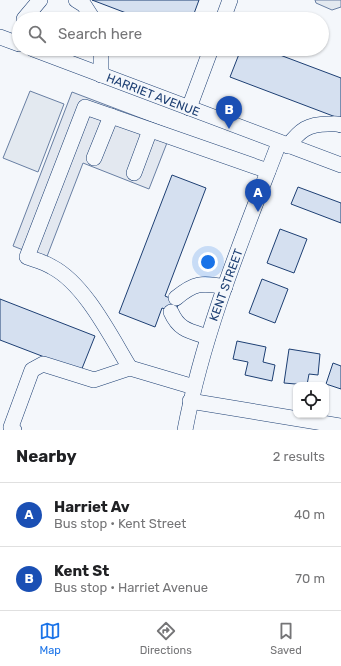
<!DOCTYPE html>
<html lang="en">
<head>
<meta charset="utf-8">
<style>
	body { margin:0; font-family:Rubik,sans-serif; background:#f2f2f2; color:#202124 }
	.controls { position:absolute; right:12px; bottom:12px; display:grid; overflow:hidden; border-radius:8px; box-shadow:0 1px 3px #0004 }
	.controls button { width:36px; height:36px; display:grid; place-items:center; padding:0; border:0; border-bottom:1px solid #e0e0e0; background:#fff; color:#202124; font:20px sans-serif }
	.you { position:absolute; left:208px; top:262px; width:14px; height:14px; margin:-10px; border:3px solid #fff; border-radius:50%; background:#1a73e8; box-shadow:0 0 0 6px #1a73e833 }
	.badge { display:grid; place-items:center; width:26px; height:26px; border-radius:50%; background:#1a73e8; color:#fff; font-size:13px; font-weight:700 }
	.pin { position:absolute; translate:-50% -33px; filter:drop-shadow(0 1px 2px #0008) }
	.pin::after { content:''; position:absolute; top:21px; width:14px; height:12px; background:inherit; clip-path:polygon(0 0,100% 0,50% 100%) }
	.list { margin:0; padding:0; list-style:none }
	h2 { display:flex; justify-content:space-between; align-items:center; height:52px; margin:0; padding:0 16px; font-size:17px }
	h2 small { font-size:13px; font-weight:400; color:#757577 }
	.list li { display:grid; grid-template-columns:26px 1fr auto; gap:12px; align-items:center; box-sizing:border-box; height:64px; padding:0 16px; border-top:1px solid #e0e0e0 }
	.list b { display:block; font-size:15px; white-space:nowrap }
	.list p { margin:0; font-size:13px; white-space:nowrap; color:#757577 }
	.list em { font-size:13px; font-style:normal; color:#757577 }
	.icon { flex:none; width:22px; height:22px; fill:none; stroke:currentColor; stroke-width:2; stroke-linecap:round; stroke-linejoin:round }
	.map { position:relative; flex:none; width:341px; height:430px; overflow:hidden }
	.search { position:absolute; background:#fff; box-shadow:0 1px 3px #0004; left:12px; right:12px; top:12px; height:44px; display:flex; align-items:center; gap:10px; box-sizing:border-box; padding:0 14px; border-radius:22px; color:#757577; font-size:15px }
	.sheet { height:180px; background:#fff }
	nav { display:flex; justify-content:space-around; align-items:center; box-sizing:border-box; height:56px; border-top:1px solid #e0e0e0; background:#fff; font-size:11px; color:#757577 }
	nav a { display:grid; justify-items:center; gap:2px }
	nav .on { color:#1a73e8 }
	.map>svg:first-child { display:block }
</style>
</head>
<body>
<div class="map">
<svg width="341" height="430" viewBox="0 0 341 430">
	<rect width="100%" height="100%" fill="#f4f7fb"/>
	<g fill="#e3e9f0" stroke="#687fa3">
		<polygon points="315,0 341,0 341,7 332,10 316,3"/>
		<polygon points="30,91 64,104 38,172 3,158"/>
	</g>
	<polygon fill="#e3e8f0" stroke="#687fa3" points="72,92 172,130 149,189 83,163 46,259 13,246"/>
	<g fill="#d5e0f0" stroke="#1d3f73">
		<polygon points="92,0 199,0 192,19 142,19"/>
		<polygon points="241,49 264,49 341,78 341,119 230,77"/>
		<polygon points="172,175 206,188 165,296 179,302 175,313 162,308 155,327 119,313"/>
		<polygon points="298,187 341,203 341,223 291,204"/>
		<polygon points="280,229 307,239 294,273 267,263"/>
		<polygon points="262,279 288,289 275,323 249,313"/>
		<polygon points="0,299 95,336 81,371 0,340"/>
		<polygon points="237,341 266,347 263,362 275,365 272,381 245,375 248,362 233,359"/>
		<polygon points="289,349 320,354 318,375 309,374 307,385 284,383"/>
		<polygon points="333,363 341,366 341,389 326,384"/>
	</g>
	<g fill="none" stroke-linecap="round" stroke-linejoin="round">
		<g stroke="#1d3f73" stroke-width="16">
			<g id="minor">
				<polyline points="76,0 84,5 93,19"/>
				<polyline points="24,19 40,0"/>
				<polyline points="223,19 230,0"/>
				<polyline points="0,37 19,44"/>
				<polyline points="33,49 341,165"/>
				<polyline points="101,75 101,49"/>
				<polyline points="189,108 211,49"/>
				<path d="M288,146c12,-16 20,-22 40,-22 5,0 9,-1 13,1"/>
				<polyline points="94,158 111,116"/>
				<polyline points="134,173 150,130"/>
				<path d="M176,298c18,-15 26,-16 49,-11"/>
				<path d="M171,312c8,18 18,19 37,25"/>
				<path d="M130,368c-19,-31 -45,-84 -78,-101 -8,-5 -17,-7 -25,-10l58,-150 183,64"/>
				<polyline points="190,401 341,426"/>
				<polyline points="14,430 11,427 32,370 43,364 94,380 130,368 194,387"/>
				<path d="M185,430c19,-100 58,-193 94,-287"/>
			</g>
		</g>
		<use href="#minor" stroke="#f4f7fb" stroke-width="15"/>
	</g>
	<g text-anchor="middle" dominant-baseline="central" stroke-width="3" stroke-linejoin="round" paint-order="stroke">
		<g font-size="12" fill="#1d3f73" stroke="#f4f7fb">
			<text transform="translate(153 95) rotate(21)">HARRIET AVENUE</text>
			<text transform="translate(226 285) rotate(-70)">KENT STREET</text>
		</g>
	</g>
</svg>
<div class="controls">
<button><svg class="icon" aria-label="locate" viewBox="0 0 24 24"><circle cx="12" cy="12" r="6"/><path d="M12 2v4M12 18v4M2 12h4M18 12h4"/></svg></button>
</div>
<div class="you"></div>
<div class="pin badge" style="left:258px;top:212px;background:#1a4fb4">A</div>
<div class="pin badge" style="left:229px;top:129px;background:#1a4fb4">B</div>
<div class="search"><svg class="icon" aria-label="search" viewBox="0 0 24 24"><circle cx="10" cy="10" r="6"/><path d="M15 15l6 6"/></svg>Search here</div>
</div>
<section class="sheet">
<h2>Nearby<small>2 results</small></h2>
<ul class="list">
<li><span class="badge" style="background:#1a4fb4">A</span><div><b>Harriet Av</b><p>Bus stop · Kent Street</p></div><em>40 m</em></li>
<li><span class="badge" style="background:#1a4fb4">B</span><div><b>Kent St</b><p>Bus stop · Harriet Avenue</p></div><em>70 m</em></li>
</ul>
</section>
<nav>
<a class="on"><svg class="icon" aria-label="map" viewBox="0 0 24 24"><path d="M3 6l6-2 6 2 6-2v14l-6 2-6-2-6 2zM9 4v14M15 6v14"/></svg>Map</a>
<a><svg class="icon" aria-label="directions" viewBox="0 0 24 24"><path d="M12 3l9 9-9 9-9-9zM9 14v-3h6M13 9l2 2-2 2"/></svg>Directions</a>
<a><svg class="icon" aria-label="saved" viewBox="0 0 24 24"><path d="M7 4h10v16l-5-4-5 4z"/></svg>Saved</a>
</nav>
</body>
</html>
